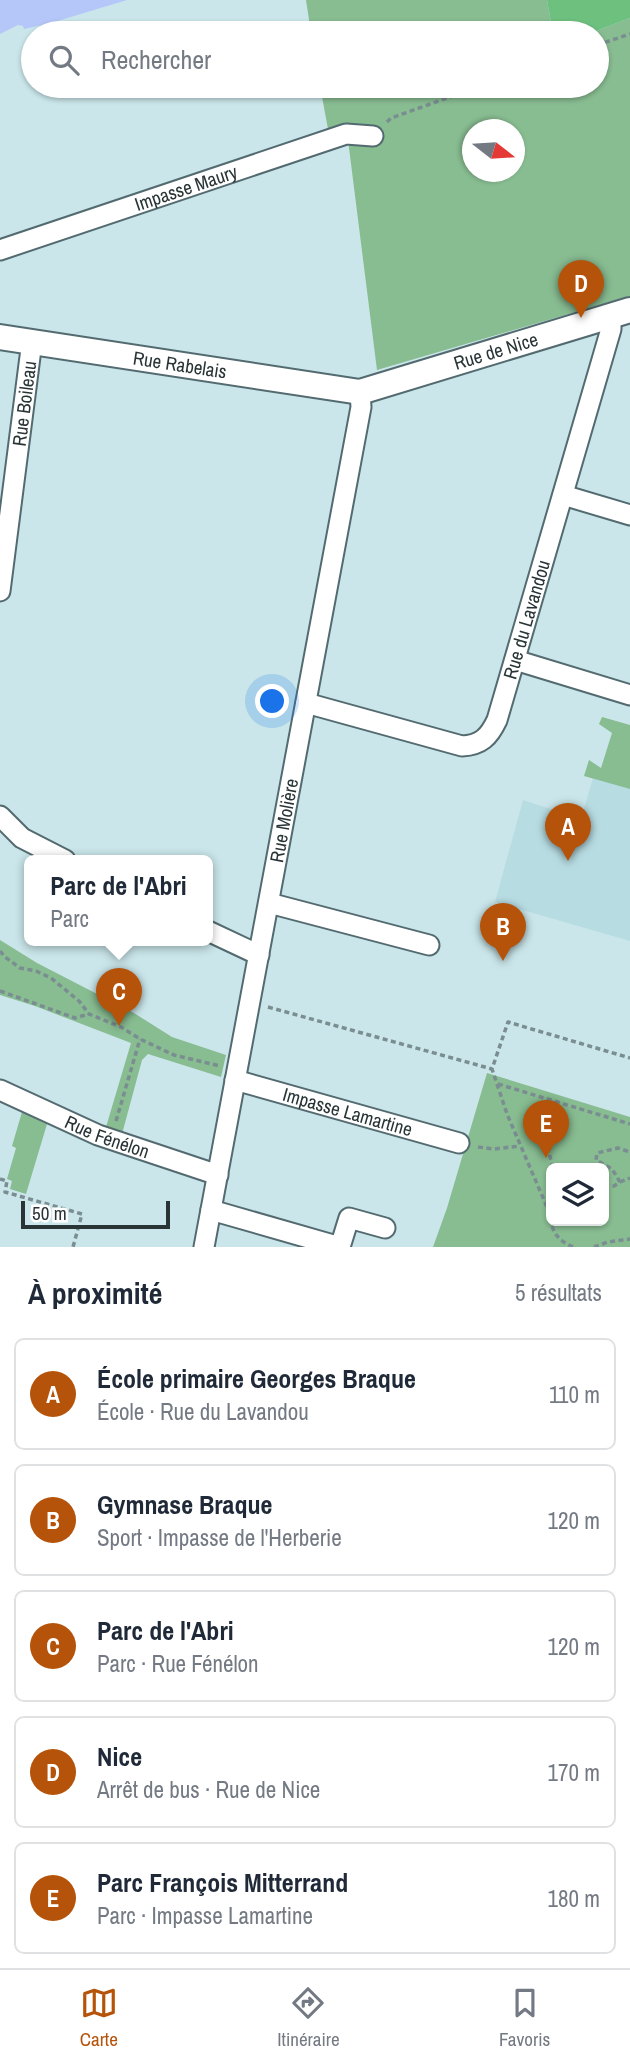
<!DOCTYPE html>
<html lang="fr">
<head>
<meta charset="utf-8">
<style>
	body { margin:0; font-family:"Archivo Narrow",sans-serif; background:#f6f6f7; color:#1f2937 }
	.controls { position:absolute; right:21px; bottom:21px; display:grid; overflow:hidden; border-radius:10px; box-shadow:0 2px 5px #0004 }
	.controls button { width:63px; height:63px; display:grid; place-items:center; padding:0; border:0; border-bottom:2px solid #e0e1e3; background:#fff; color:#1f2937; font:35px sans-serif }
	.compass { position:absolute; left:462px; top:119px; width:63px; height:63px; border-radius:50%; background:#fff; box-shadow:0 2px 5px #0004; rotate:107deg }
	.scale { position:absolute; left:21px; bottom:18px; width:149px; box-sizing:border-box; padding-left:7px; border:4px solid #293436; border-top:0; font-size:19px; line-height:24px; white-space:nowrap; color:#293436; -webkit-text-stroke:5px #fff; paint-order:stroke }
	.you { position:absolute; left:273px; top:702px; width:24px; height:24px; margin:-18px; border:5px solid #fff; border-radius:50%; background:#1a73e8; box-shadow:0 0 0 10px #1a73e833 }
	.badge { display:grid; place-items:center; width:46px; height:46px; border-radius:50%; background:#b45309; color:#fff; font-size:23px; font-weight:700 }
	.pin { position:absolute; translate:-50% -58px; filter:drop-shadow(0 2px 4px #0008) }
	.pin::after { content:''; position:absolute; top:37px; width:24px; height:21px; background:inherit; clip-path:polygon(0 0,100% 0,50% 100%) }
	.popup { position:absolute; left:24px; top:855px; width:189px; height:91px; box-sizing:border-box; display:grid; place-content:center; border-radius:10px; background:#fff; filter:drop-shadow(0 2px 5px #0005); font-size:23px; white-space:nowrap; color:#747a83 }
	.popup b { font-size:26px; color:#1f2937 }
	.popup::after { content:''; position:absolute; left:50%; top:100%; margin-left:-14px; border:14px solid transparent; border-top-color:#fff }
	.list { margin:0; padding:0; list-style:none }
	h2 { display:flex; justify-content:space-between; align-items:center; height:91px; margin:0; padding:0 28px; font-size:30px }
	h2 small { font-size:23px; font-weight:400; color:#747a83 }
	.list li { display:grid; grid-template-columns:46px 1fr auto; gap:21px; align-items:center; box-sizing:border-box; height:112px; margin:0 14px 14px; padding:0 14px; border:2px solid #e0e1e3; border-radius:10px }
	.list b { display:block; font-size:26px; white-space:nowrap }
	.list p { margin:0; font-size:23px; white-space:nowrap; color:#747a83 }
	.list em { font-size:23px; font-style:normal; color:#747a83 }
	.icon { flex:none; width:38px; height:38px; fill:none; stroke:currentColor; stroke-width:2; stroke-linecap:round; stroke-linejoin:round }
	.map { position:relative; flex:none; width:630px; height:1247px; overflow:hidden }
	.search { position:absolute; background:#fff; box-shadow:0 2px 5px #0004; left:21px; right:21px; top:21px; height:77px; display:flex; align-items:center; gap:18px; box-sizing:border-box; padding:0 24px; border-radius:38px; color:#747a83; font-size:26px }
	.sheet { height:721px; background:#fff }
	nav { display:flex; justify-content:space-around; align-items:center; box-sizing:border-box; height:98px; border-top:2px solid #e0e1e3; background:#fff; font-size:19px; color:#747a83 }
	nav a { display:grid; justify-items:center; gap:4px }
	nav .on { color:#b45309 }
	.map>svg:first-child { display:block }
</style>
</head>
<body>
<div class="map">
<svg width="630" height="1247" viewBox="0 0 630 1247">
	<rect width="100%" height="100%" fill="#cae6ea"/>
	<polygon fill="#b7dce2" points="593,778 630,789 630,941 495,902 523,800 581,819"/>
	<g fill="#88bc91" fill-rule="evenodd">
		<polygon points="306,0 547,0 553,33 311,33"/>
		<path d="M630,18v278l-253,74 -31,-246 -18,5 -8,-43h277v-53h-6zM472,130h42v42h-42z"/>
		<polygon points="602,717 630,725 630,789 584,776 589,760 601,768 612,733 599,724"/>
		<polygon points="0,940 37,963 134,1013 172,1037 226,1055 221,1077 148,1054 142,1060 122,1134 106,1127 131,1043 35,1006 0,995"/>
		<path d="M487,1073l143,44v130h-197l14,-39zM551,1168h53v53h-53z"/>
		<polygon points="22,1112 47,1124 26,1194 10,1189 12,1181 7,1179 16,1148 12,1146"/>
	</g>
	<polygon fill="#6ec07f" points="547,0 630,0 630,18 591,33 553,33"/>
	<polygon fill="#b5c7f9" points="0,0 127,0 51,23 24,29 23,26 18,25 0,34"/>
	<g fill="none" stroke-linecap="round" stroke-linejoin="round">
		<g stroke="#536b70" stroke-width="23">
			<g id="minor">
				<path id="s1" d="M0,250l346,-116 27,2"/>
				<polyline points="563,495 630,515"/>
				<path id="s2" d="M0,591l32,-250"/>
				<polyline points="515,660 630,695"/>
				<path id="s3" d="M306,703l156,43c19,-1 27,-9 35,-26l114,-391v-13"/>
				<polyline points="0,816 22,838 65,860"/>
				<polyline points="269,903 429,945"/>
				<polyline points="208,931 259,955"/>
				<path id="s4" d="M235,1080l224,63"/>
				<path id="s5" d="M0,1090l98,45 120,40"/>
				<polyline points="211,1210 340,1247 349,1218 385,1228"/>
				<path id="s6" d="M204,1247l157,-840 -1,-15"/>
			</g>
		</g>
		<g stroke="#536b70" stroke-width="28">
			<g id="tertiary">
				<path id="s7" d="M0,337l360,55 270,-82"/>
			</g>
		</g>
		<g stroke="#7a8d90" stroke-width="3.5" stroke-dasharray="5 3.5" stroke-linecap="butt">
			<polyline points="597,45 630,34"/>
			<polyline points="387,122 391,118 481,86"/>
			<polyline points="0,951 5,957 20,968 36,971 51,978 79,1001 89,1014 121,1027 140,1039 174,1055 220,1066"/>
			<polyline points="0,991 75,1018 89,1014"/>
			<polyline points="268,1007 492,1069"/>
			<polyline points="498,1084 630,1124"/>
			<polyline points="116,1121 140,1039"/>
			<polyline points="478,1147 494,1149 520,1146"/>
			<polyline points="553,1168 544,1134 554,1101"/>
			<polyline points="0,1179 7,1181 5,1192 82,1214 73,1247"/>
			<polyline points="620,1182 630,1178"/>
			<polyline points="604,1186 614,1186 620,1182 612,1169 596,1160 597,1153 618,1148 630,1152"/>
			<path d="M573,1247c-16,-7 -22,-16 -23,-33l-43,-100 -15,-45 16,-47 122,36"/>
			<polyline points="594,1247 608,1242 630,1239"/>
		</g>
		<use href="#minor" stroke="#fff" stroke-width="19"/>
		<use href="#tertiary" stroke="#fff" stroke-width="24"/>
	</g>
	<g text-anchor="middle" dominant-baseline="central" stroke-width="5" stroke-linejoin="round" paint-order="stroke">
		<g font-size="19" fill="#293436" stroke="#fff">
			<text stroke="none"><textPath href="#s1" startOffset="196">Impasse Maury</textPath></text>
			<text stroke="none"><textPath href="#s7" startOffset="506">Rue de Nice</textPath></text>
			<text stroke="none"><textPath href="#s7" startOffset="182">Rue Rabelais</textPath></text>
			<text stroke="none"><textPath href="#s2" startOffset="189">Rue Boileau</textPath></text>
			<text stroke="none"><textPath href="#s3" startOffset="313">Rue du Lavandou</textPath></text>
			<text stroke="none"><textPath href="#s6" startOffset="434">Rue Molière</textPath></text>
			<text stroke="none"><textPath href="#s4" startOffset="117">Impasse Lamartine</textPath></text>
			<text stroke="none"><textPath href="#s5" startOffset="117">Rue Fénélon</textPath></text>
		</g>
	</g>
</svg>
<div class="controls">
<button><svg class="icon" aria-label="layers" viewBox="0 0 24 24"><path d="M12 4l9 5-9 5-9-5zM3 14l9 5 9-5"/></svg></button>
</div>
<svg class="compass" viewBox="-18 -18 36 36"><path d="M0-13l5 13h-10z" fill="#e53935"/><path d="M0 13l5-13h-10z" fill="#747a83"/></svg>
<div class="scale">50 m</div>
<div class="you"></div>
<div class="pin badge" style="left:568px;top:861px">A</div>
<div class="pin badge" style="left:503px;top:961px">B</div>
<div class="pin badge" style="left:119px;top:1026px">C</div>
<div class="popup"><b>Parc de l'Abri</b>Parc</div>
<div class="pin badge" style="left:581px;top:318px">D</div>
<div class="pin badge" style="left:546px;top:1158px">E</div>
<div class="search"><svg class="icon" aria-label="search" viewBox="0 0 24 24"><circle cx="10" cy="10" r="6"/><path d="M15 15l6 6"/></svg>Rechercher</div>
</div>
<section class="sheet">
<h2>À proximité<small>5 résultats</small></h2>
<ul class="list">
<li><span class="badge">A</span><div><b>École primaire Georges Braque</b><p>École · Rue du Lavandou</p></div><em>110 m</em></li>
<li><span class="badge">B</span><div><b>Gymnase Braque</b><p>Sport · Impasse de l'Herberie</p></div><em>120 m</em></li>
<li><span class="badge">C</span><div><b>Parc de l'Abri</b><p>Parc · Rue Fénélon</p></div><em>120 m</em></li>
<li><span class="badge">D</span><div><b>Nice</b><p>Arrêt de bus · Rue de Nice</p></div><em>170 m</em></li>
<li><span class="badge">E</span><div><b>Parc François Mitterrand</b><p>Parc · Impasse Lamartine</p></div><em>180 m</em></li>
</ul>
</section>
<nav>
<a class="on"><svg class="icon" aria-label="map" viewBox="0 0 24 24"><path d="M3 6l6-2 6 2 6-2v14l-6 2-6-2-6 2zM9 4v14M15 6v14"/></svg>Carte</a>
<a><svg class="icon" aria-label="directions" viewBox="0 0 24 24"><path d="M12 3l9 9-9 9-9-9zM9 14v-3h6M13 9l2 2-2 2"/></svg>Itinéraire</a>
<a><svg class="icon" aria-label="saved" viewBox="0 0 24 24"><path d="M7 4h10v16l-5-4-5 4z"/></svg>Favoris</a>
</nav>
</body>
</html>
